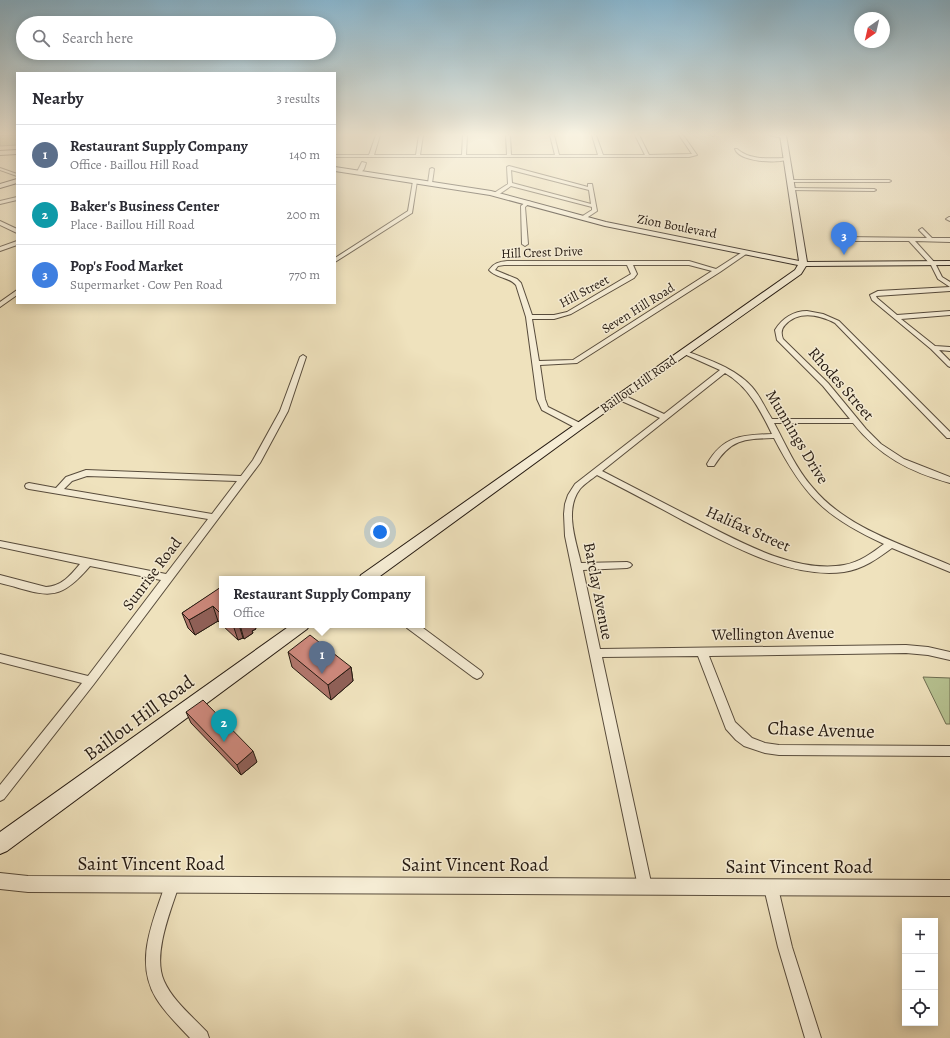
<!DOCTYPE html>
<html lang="en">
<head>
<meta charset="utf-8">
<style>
	body { margin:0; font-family:Alegreya,serif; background:#f7f7f7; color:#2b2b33 }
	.controls { position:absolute; right:12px; bottom:12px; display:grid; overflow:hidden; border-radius:0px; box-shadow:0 2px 10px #0003 }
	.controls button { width:36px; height:36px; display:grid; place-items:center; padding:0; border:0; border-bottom:1px solid #e1e1e2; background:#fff; color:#2b2b33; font:20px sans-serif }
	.compass { position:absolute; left:854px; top:12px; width:36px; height:36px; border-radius:50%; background:#fff; box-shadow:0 2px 10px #0003; rotate:214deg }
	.you { position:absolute; left:380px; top:532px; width:14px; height:14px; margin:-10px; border:3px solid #fff; border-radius:50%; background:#1a73e8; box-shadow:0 0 0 6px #1a73e833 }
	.badge { display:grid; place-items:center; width:26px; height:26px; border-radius:50%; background:#8f2418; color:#fff; font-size:13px; font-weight:700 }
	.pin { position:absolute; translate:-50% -33px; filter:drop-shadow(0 1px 2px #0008) }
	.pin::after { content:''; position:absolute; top:21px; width:14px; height:12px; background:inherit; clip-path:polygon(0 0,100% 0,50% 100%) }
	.popup { position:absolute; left:219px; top:576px; width:206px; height:52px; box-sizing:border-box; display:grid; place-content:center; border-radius:0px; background:#fff; filter:drop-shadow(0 1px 3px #0005); font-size:13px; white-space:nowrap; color:#7c7c81 }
	.popup b { font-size:15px; color:#2b2b33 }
	.popup::after { content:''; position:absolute; left:50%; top:100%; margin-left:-8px; border:8px solid transparent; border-top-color:#fff }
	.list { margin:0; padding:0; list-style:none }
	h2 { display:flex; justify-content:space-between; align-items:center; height:52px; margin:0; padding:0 16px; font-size:17px }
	h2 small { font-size:13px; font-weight:400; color:#7c7c81 }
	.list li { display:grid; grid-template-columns:26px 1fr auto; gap:12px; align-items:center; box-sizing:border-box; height:60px; padding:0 16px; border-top:1px solid #e1e1e2 }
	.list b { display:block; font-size:15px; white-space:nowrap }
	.list p { margin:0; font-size:13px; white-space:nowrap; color:#7c7c81 }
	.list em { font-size:13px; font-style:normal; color:#7c7c81 }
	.icon { flex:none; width:22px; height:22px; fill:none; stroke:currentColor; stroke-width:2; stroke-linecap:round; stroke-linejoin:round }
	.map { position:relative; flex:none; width:950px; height:1038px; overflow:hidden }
	.search { position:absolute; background:#fff; box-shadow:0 2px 10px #0003; left:16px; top:16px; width:320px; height:44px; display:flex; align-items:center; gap:10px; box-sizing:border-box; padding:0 14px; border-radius:22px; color:#7c7c81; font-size:15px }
	.panel { position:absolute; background:#fff; box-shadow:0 2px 10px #0003; left:16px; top:72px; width:320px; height:232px; border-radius:0px }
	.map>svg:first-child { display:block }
</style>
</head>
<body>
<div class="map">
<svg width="950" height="1038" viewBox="0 0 950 1038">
	<rect width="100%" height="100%" fill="#efe2bd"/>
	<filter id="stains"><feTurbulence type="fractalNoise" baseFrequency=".005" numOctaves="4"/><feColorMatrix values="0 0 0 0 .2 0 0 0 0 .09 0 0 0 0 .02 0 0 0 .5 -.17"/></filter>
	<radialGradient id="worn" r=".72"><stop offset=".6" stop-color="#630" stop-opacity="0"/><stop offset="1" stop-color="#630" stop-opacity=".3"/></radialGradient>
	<g fill="#b7c392" stroke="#6e6e52">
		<polygon points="0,135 17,135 17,145 0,146"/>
		<polygon points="923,677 950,678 950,724 946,724"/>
	</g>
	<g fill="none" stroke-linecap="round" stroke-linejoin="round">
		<g stroke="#584c3c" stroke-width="2">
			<g id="minor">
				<polygon points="376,135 380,135 374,155 416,155 419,135 423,135 420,155 462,155 463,135 467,135 466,155 507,155 506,135 510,135 511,155 555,155 550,135 554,135 559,155 598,155 592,135 596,135 603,155 645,155 635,135 639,135 649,155 692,154 679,135 683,135 697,155 689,157 335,157 335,155 369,155"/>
				<polygon points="709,135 715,135 713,136"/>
				<polygon points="769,135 778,135 785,137 783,138"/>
				<path d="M735,149h2c14,12 33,9 50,9l2,1c-11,5 -50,3 -54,-10z"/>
				<polygon points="362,162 366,163 364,169 360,174 356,174"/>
				<path d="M509,166l79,21v-3h4l5,27 -12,8h-4v-2l11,-7v-3l-81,-21 -13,9h-4v-2l14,-9 -1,-17zM511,170l78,20 2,14 -79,-21z"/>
				<polygon points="0,168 17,174 17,176 0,170"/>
				<polygon points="432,168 434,169 432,183 430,184 428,183 430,169"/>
				<polygon points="415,180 417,181 412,213 335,262 335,258 408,211 413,181"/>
				<polygon points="790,180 889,180 891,181 889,182 788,182"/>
				<polygon points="792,188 874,189 876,190 874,191 790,190"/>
				<polygon points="17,197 17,200 0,204 0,201"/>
				<polygon points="527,201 531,202 525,207 528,244 525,246 522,244 521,206"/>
				<polygon points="949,217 950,217 950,221 946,219"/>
				<polygon points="0,221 17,229 17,233 0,225"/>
				<polygon points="922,228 932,238 950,238 950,242 915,241 935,263 942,277 950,282 950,287 938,279 931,265 909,241 844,241 841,239 844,237 927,238 919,230"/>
				<polygon points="17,241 17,245 0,251 0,247"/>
				<path d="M744,251l5,1 -29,20 -143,91 -37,2 5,34 3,8 34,17 1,2 -1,2h-6l-34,-18 -5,-11 -11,-82 -10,-32c-7,-8 -20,-7 -27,-15 5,-7 10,-8 18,-9h182l27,8zM504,265h123l4,9 -64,38 -13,3h-22l-11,-32 -4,-4 -22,-9 3,-4zM633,265h56l23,6 -139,89 -34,1 -7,-42h22l17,-5 63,-36 3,-4z"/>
				<polygon points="950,287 950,291 876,296 877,298 897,315 950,311 950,315 901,319 935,346 950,347 950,351 939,350 950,361 950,367 948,366 931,349 872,300 870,295 878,291"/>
				<polygon points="17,290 17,295 0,307 0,302"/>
				<path d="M807,311l16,3 16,7 111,111v6h-3l-112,-115c-16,-8 -36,-13 -50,2 -4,4 -4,9 -2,14l45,44 38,46 15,15 23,15 46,18v6c-40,-11 -71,-27 -97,-60h-79c12,22 22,46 39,65 33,40 91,57 137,77v7l-58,-24c-15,11 -29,21 -48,24 -55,7 -113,-27 -160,-51 -29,-16 -58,-31 -87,-46 -5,4 -13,9 -17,14 -16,21 -4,52 1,74l46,-1 3,1 2,2 -2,2 -3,1 -44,2 17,79 306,-4 22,2 22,5v8l-22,-5 -22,-2 -197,3 26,66 17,16 13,5 14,2 171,1v10l-171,-1 -14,-2 -21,-7 -8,-6 -10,-11 -28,-73 -96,1 50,230 -2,5 -5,2 -5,-2 -2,-5 -73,-351 -1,-22 1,-10 3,-9 7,-11 85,-66 -43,-19v-4h6l41,19 56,-44 -38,-17v-2h4c23,9 49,17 66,36 8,9 13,21 20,32h78l-27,-33 -46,-46 -2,-10c7,-12 19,-19 32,-19zM725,373c24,14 35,37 47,61 -31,1 -49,2 -65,30l1,2h6c17,-27 30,-27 60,-28 30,58 51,79 110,106 -12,9 -24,18 -40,21 -51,9 -111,-27 -155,-49 -29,-15 -58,-30 -87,-45z"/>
				<path d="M303,355l3,2 -18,54 -28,52 -166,221 -90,115 -4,2v-16l82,-102 -82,-21v-8l88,22 73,-96 -71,-14c-34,40 -45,28 -90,17v-8l46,12c16,-1 25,-12 34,-23l-80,-17v-6l166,33 42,-55 -179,-30 -3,-1 -1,-2 1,-2 3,-1 27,5 10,-11 20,-7 155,6 12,-16 27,-49 20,-54zM87,476l150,5 -25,33 -148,-25 8,-8z"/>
				<polygon points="406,625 419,625 481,671 483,674 481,677 477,679 473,677 407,628"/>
				<path d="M172,878l5,2 2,5c-8,25 -27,70 -15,96 9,20 28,35 43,51l2,6h-19c-12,-13 -25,-25 -34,-40 -22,-37 -3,-76 9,-113l2,-5z"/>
				<polygon points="771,881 776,883 778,888 792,947 821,1038 805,1038 778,947 764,888 766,883"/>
			</g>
		</g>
		<g stroke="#584c3c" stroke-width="2">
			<polygon id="tertiary" points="0,873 28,876 950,880 950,896 28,892 0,889"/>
		</g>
		<g stroke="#251a11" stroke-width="2">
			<g id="secondary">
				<polygon points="780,135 786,135 807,262 950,261 950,265 806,266 801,274 583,428 376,579 359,579 361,575 795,270 798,265 605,226 490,195 335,171 335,167 491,191 606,222 799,261"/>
				<polygon points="17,150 17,154 0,155 0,151"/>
				<polygon points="17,179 17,183 0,188 0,184"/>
				<polygon points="291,625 310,625 307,629 7,851 0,854 0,832"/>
			</g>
		</g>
		<use href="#minor" fill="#f5ecd4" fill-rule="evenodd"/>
		<use href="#tertiary" fill="#f5ecd4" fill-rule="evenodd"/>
		<use href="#secondary" fill="#f5ecd4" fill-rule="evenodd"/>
	</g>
	<g fill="#b1766c" stroke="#251a11">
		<polygon points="222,587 222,625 218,621 195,635 188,628 182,613"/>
		<polygon points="222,625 254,625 256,629 252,631 253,633 244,639 243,638 238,640"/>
		<polygon points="288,652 351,667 353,681 331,700 292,667"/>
		<polygon points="186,712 257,762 241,775 191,723"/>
	</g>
	<g fill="#906058" stroke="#251a11">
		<polygon points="213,606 218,621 195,635 189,620"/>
		<polygon points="233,625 239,625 243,638 238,640"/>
		<polygon points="240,625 254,625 256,629 252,631 253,633 244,639"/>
		<polygon points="351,667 353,681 331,700 328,685"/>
		<polygon points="253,751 257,762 241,775 237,765"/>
	</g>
	<g fill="#ce897d" stroke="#251a11">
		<polygon points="221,587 222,587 222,615 213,606 189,620 182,613"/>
		<polygon points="310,635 351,667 328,685 288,652"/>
		<polygon points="203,700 253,751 237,765 186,712"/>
	</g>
	<linearGradient id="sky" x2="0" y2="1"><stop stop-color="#89b8d2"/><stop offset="0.48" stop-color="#f8f2e1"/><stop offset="1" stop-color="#f8f2e1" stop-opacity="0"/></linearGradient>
	<rect width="950" height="280" fill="url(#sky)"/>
	<g text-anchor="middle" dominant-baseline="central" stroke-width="3" stroke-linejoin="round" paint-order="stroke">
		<g font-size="13" fill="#251a11" stroke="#f5ecd4">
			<text transform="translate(677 226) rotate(11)">Zion Boulevard</text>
			<text transform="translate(542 252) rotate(-2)">Hill Crest Drive</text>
			<text transform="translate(584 291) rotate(-28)">Hill Street</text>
			<text transform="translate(638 308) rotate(-32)">Seven Hill Road</text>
			<text transform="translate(638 384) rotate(-35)">Baillou Hill Road</text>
		</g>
		<g font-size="16" fill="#251a11" stroke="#f5ecd4">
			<text transform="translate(841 384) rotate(49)">Rhodes Street</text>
			<text transform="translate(797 437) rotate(59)">Munnings Drive</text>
			<text transform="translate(748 529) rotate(24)">Halifax Street</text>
			<text transform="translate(152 574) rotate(-53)">Sunrise Road</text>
			<text transform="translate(598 591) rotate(79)">Barclay Avenue</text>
			<text transform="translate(773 634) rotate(-1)">Wellington Avenue</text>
		</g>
		<g font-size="19" fill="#251a11" stroke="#f5ecd4">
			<text transform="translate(139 718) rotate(-36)">Baillou Hill Road</text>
			<text transform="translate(821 730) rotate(2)">Chase Avenue</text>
			<text x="151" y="864">Saint Vincent Road</text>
			<text x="475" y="865">Saint Vincent Road</text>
			<text x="799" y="867">Saint Vincent Road</text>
		</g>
	</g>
	<rect width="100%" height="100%" filter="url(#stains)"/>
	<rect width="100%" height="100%" fill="url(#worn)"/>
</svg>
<div class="controls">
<button>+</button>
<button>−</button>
<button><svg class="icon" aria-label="locate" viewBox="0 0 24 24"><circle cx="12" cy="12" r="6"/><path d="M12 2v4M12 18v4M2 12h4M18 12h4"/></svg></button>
</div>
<svg class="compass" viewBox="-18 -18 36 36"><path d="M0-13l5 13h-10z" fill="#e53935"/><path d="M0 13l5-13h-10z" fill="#7c7c81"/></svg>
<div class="you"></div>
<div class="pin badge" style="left:322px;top:674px;background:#5c6f8a">1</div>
<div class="popup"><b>Restaurant Supply Company</b>Office</div>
<div class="pin badge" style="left:224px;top:742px;background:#0f9aa8">2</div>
<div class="pin badge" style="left:844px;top:255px;background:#3f7fe0">3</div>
<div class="search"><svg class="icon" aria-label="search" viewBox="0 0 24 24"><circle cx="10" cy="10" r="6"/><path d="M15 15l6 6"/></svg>Search here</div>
<section class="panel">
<h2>Nearby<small>3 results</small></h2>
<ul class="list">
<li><span class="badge" style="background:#5c6f8a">1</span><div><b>Restaurant Supply Company</b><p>Office · Baillou Hill Road</p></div><em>140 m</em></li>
<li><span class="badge" style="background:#0f9aa8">2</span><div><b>Baker's Business Center</b><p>Place · Baillou Hill Road</p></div><em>200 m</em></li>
<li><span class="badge" style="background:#3f7fe0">3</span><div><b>Pop's Food Market</b><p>Supermarket · Cow Pen Road</p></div><em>770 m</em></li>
</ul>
</section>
</div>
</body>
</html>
